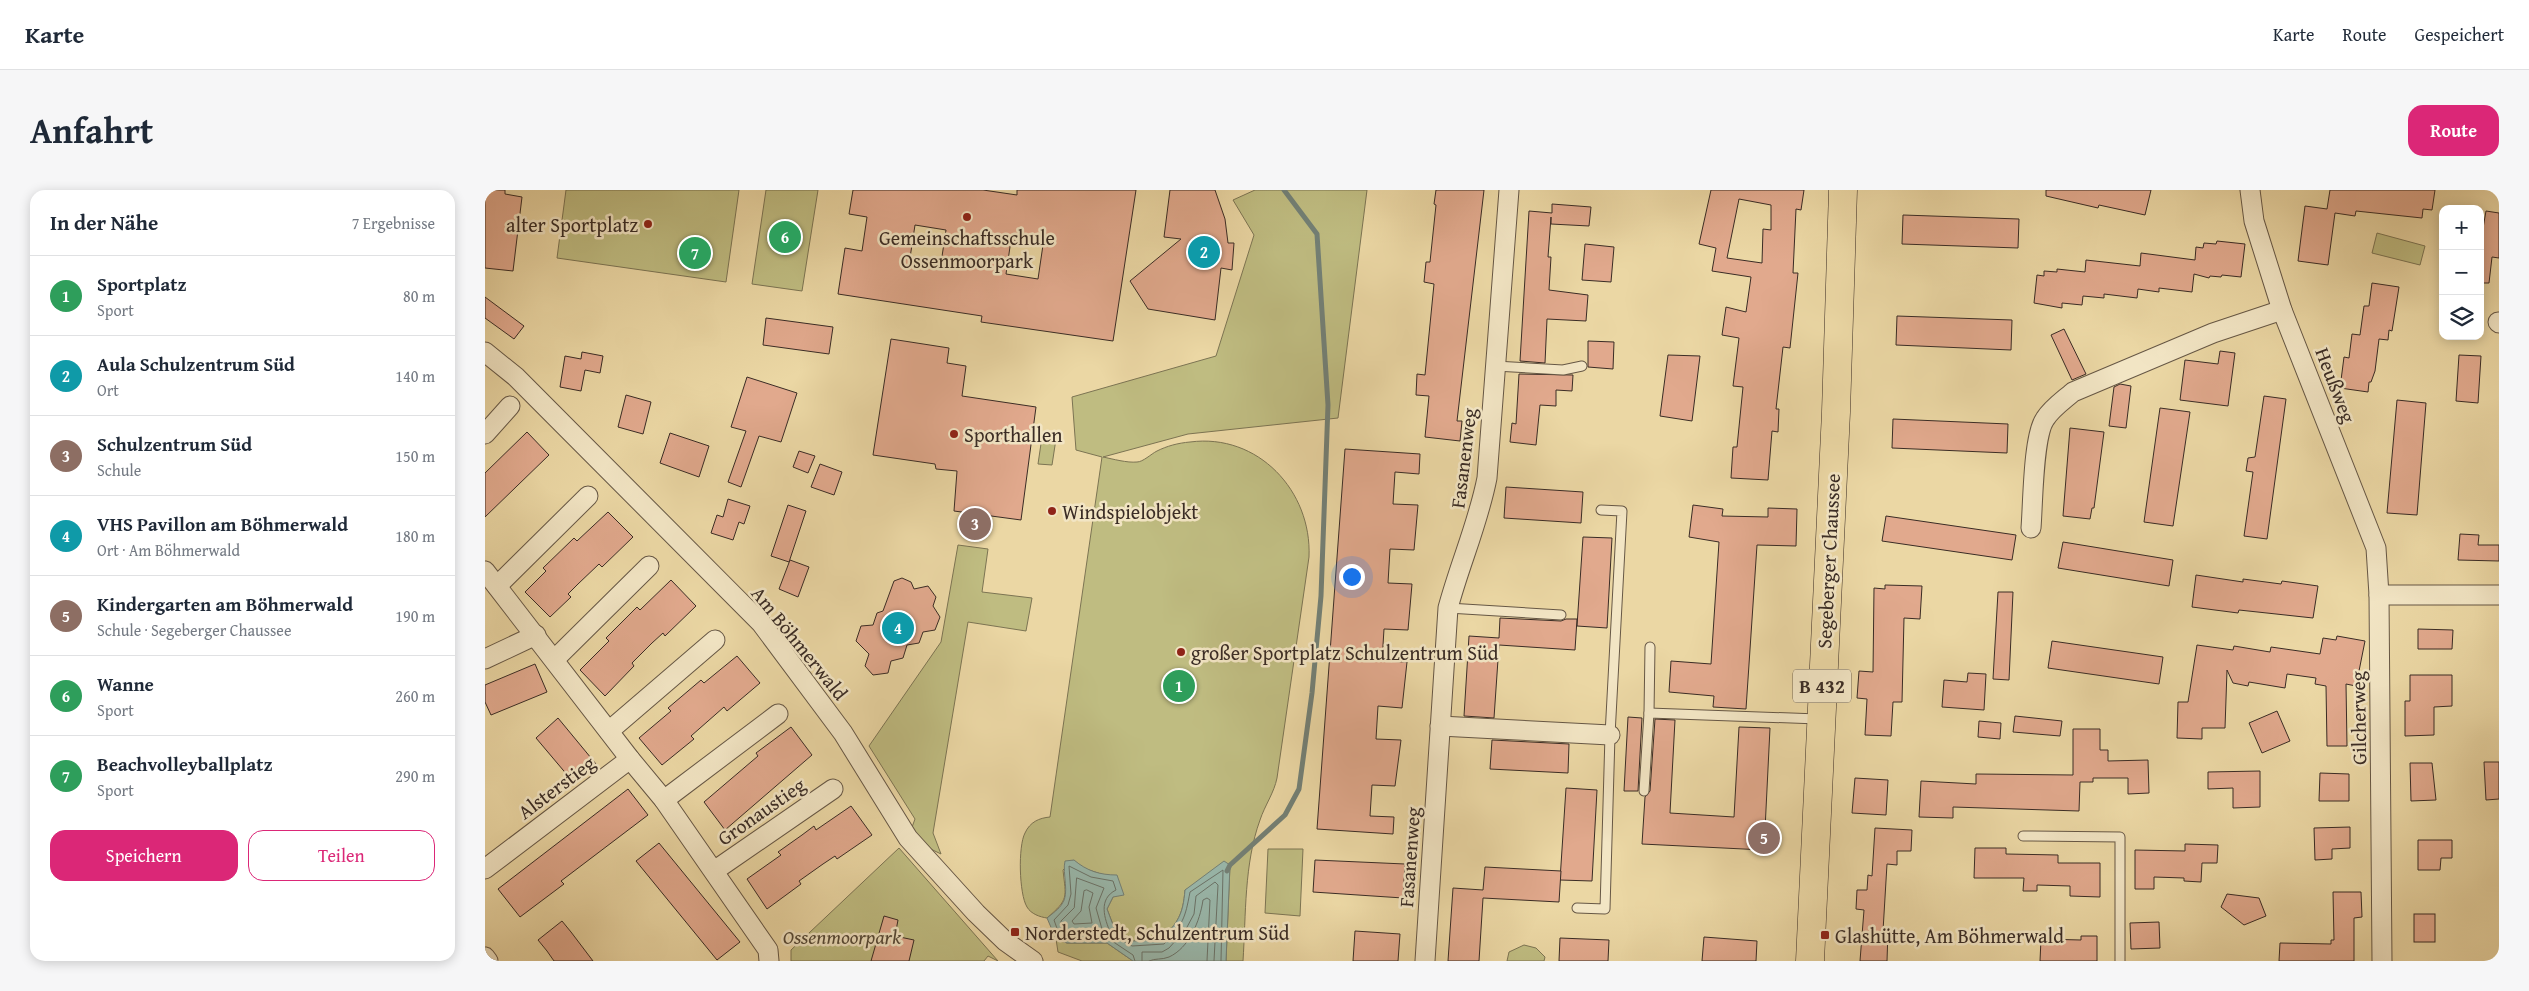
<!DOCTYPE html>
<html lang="de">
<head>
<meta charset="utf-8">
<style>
	body { margin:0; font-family:"Gentium Book Plus",serif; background:#f6f6f7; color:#1f2937 }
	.controls { position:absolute; right:15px; top:15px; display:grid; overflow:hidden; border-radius:10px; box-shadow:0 2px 12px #0003 }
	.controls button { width:45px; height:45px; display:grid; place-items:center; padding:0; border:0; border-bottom:1px solid #e0e1e3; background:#fff; color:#1f2937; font:25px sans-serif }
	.you { position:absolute; left:866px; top:386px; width:18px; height:18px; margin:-12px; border:4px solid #fff; border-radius:50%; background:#1a73e8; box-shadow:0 0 0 8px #1a73e833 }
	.badge { display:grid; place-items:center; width:32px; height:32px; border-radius:50%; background:#db2777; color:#fff; font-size:16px; font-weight:700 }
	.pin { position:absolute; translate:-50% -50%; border:2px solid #fff; box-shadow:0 1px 5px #0006 }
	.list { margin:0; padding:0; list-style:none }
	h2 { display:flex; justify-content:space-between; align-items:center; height:65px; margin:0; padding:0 20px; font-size:21px }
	h2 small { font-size:16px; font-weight:400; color:#747a83 }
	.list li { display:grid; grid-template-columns:32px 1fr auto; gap:15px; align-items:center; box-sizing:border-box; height:80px; padding:0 20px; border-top:1px solid #e0e1e3 }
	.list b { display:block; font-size:19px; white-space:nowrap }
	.list p { margin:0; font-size:16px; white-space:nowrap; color:#747a83 }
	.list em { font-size:16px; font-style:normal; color:#747a83 }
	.actions { display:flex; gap:10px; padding:15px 20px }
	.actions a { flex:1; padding:11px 0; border:1px solid #db2777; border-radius:15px; text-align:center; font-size:18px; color:#db2777 }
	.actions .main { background:#db2777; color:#fff }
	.icon { flex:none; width:28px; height:28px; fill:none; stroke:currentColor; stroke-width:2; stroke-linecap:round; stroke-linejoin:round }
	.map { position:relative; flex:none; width:2014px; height:771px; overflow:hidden; border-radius:15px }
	header { display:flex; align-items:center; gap:30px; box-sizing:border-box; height:70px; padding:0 25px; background:#fff; border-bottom:1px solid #e0e1e3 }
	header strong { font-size:24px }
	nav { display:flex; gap:28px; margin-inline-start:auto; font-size:18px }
	.intro { display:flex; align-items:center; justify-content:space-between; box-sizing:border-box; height:120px; padding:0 30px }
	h1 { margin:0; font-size:35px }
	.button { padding:12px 22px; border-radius:15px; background:#db2777; color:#fff; font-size:18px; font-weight:700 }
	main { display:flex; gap:30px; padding:0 30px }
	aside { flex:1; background:#fff; border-radius:15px; box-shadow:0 2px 12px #0003 }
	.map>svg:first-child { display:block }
</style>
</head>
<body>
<header>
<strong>Karte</strong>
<nav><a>Karte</a><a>Route</a><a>Gespeichert</a></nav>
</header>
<div class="intro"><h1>Anfahrt</h1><a class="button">Route</a></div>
<main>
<aside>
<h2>In der Nähe<small>7 Ergebnisse</small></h2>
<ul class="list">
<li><span class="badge" style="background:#2e9e5b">1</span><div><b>Sportplatz</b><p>Sport</p></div><em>80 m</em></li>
<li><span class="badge" style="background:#0f9aa8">2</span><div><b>Aula Schulzentrum Süd</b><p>Ort</p></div><em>140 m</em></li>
<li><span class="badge" style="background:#8d6e63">3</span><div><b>Schulzentrum Süd</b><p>Schule</p></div><em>150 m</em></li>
<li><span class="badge" style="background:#0f9aa8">4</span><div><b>VHS Pavillon am Böhmerwald</b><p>Ort · Am Böhmerwald</p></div><em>180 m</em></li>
<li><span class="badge" style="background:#8d6e63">5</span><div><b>Kindergarten am Böhmerwald</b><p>Schule · Segeberger Chaussee</p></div><em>190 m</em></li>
<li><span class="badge" style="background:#2e9e5b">6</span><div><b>Wanne</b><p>Sport</p></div><em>260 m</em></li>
<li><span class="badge" style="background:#2e9e5b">7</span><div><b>Beachvolleyballplatz</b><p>Sport</p></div><em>290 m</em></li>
</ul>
<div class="actions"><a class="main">Speichern</a><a>Teilen</a></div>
</aside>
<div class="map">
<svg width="2014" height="771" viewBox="0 0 2014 771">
	<rect width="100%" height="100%" fill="#ebd7a4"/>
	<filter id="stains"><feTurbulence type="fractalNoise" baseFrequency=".004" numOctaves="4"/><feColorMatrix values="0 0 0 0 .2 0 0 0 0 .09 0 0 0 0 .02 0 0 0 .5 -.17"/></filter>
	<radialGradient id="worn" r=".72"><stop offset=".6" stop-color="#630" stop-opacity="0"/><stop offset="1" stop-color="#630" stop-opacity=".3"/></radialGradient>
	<g fill="#bfbc81" stroke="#7c7453">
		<polygon points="81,0 254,0 241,92 72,68"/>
		<polygon points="281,0 333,0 317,101 267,94"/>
		<path d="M770,0h112l-29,228 -150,16 -85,23c10,2 24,6 34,5 6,0 14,-8 20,-11 10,-5 21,-8 33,-9 68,-9 122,49 119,115l-32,221c-3,15 -12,27 -17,42 -16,44 -14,95 -17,141h-17l4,-96 -45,25c-2,25 -7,32 -24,51h-28l-18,-11 -8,-21 6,-12 -9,-22 -21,-7 -10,-8 -10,10c3,28 6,29 -16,48 -7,-1 -16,-4 -20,-11 -8,-13 -9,-61 -2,-74 5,-11 14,-15 25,-16l52,-360 -26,-7 -4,-53 144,-41 38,-121 -21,-35z"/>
		<polygon points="1892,43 1940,56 1935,75 1887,63"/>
		<polygon points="557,247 571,249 567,275 553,274"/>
		<polygon points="473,355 503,359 497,402 547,408 541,441 483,432 448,643 456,664 423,648 430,629 384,556 456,452"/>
		<polygon points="414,658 513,771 503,766 499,771 306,771 306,760"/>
		<polygon points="783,659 818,659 815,726 780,723"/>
		<polygon points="571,749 582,753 622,753 648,771 597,771 573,762"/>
		<polygon points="1039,755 1051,758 1060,767 1059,771 1022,771 1024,762"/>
	</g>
	<path fill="#99b8ac" stroke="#738076" d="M589,670c13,11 26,15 43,15l7,20 -11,2 -6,12 8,21 18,11 28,-1c17,-18 22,-25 24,-50l39,-29 6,4 -4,96h-93l-26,-18h-40l-11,-4 -9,-21c5,-4 12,-9 15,-14 8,-10 0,-31 3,-43z"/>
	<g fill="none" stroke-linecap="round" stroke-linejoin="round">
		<g stroke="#6a7268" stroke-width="1">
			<path d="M592,688l27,10 -8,20 6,21 -1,3h-32c-5,-2 -9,-6 -8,-11l13,-13z"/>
			<polygon points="602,700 608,703 604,717 607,733 589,734 587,731 596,721 599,701"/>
			<path d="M650,771l-2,-6 -24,-16 -41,-1 -9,-4 -5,-14 14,-15 3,-11 -2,-28 22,11 22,4 3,9c-18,9 -12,28 -5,44l21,12 32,-2c19,-20 21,-25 26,-52l33,-22 -2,91"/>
			<polyline points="657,771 657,762 677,762 684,758 701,739 709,724 711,706 730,692 733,695 729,771"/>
			<path d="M664,771c6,-3 13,-1 20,-4 20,-9 31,-36 34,-57l4,-2 3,2 -3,61"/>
		</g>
		<polyline stroke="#738076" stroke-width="5" points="742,681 745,675 800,625 814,599 827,503 836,406 843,215 832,44 799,0"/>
	</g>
	<g fill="#e1a98d" stroke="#3a2c25" fill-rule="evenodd">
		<polygon points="0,0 20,0 20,4 37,7 28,81 0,78"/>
		<path d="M368,0h130l34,5v-5h119l-23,151 -132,-19 1,-6 -144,-22 7,-46 17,3 5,-34 -18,-3zM430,35l31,5 -5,33 -31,-5zM526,50l32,5 -5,34 -32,-5z"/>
		<polygon points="685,0 730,0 740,29 743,53 749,53 747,80 736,78 730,130 663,119 645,91 696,49 679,47"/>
		<polygon points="951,0 999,0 972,231 977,231 975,251 940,247 944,206 931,205 932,184 940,185 949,94 939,92 941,72 945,72 951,15 949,14"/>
		<path d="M1226,0h93l-3,20 -5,-1 -3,64h5l-8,75 -7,-1 -7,62h3l-1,23 -6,-1 -4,49 -37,-2 2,-31h4l6,-60 -10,-1 6,-48 -17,-3 4,-28 20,5 5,-35 -39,-6 4,-23 -17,-4zM1254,9l32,6v25l-8,-1 -1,34 -35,-5z"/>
		<polygon points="1561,0 1666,0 1660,25 1614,15 1613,18 1561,6"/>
		<polygon points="1845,0 1950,0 1947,20 1938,19 1937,28 1871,21 1870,26 1850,23 1843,75 1813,71 1820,16 1842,19"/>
		<polygon points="1067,14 1106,17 1104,36 1066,34 1066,27 1063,67 1066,67 1064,100 1103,105 1101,131 1062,129 1060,173 1035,171 1044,21 1067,23"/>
		<polygon points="2001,21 2014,23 2014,68 2007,67 2004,93 1995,93 1995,44 1997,44"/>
		<polygon points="1418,25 1534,29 1533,58 1417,54"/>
		<polygon points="1732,51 1760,54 1756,87 1737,85 1736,87 1725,86 1724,88 1709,84 1707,102 1674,98 1674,102 1653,99 1652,108 1619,104 1619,108 1598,106 1597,115 1577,113 1577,118 1549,113 1552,85 1559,86 1559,81 1572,82 1572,79 1600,82 1601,70 1655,76 1656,63 1710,70 1711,57 1718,58 1719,53 1731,54"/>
		<polygon points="1100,54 1129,57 1126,92 1097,90"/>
		<polygon points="1887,93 1914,97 1907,141 1904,140 1903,150 1894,149 1890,181 1886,192 1884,192 1883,202 1855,198 1859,167 1864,168 1867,144 1875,145 1879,116 1884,116"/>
		<polygon points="0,107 39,136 29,149 0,128"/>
		<polygon points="1412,126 1527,130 1526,160 1411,155"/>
		<polygon points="281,128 348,137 344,164 278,155"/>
		<polygon points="1579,139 1601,184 1587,190 1566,145"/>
		<polygon points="406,149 464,158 462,173 481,176 477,206 551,217 536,330 469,321 472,281 451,279 450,274 388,265"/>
		<polygon points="1103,151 1129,152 1128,179 1103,177"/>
		<polygon points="1735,161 1750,163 1743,216 1695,210 1700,170 1733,174"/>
		<polygon points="97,162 118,166 115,183 100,180 96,201 75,197 80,166 96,169"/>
		<polygon points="1183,165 1215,166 1207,231 1175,226"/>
		<polygon points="1974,165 1996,166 1993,213 1971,211"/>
		<polygon points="1034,184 1088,185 1087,201 1071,200 1071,216 1055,215 1051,255 1025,252 1027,233 1031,234"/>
		<polygon points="262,187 312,203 296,252 274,246 256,297 243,292 261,241 246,237"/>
		<polygon points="1635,194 1646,196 1641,238 1624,236 1629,197"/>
		<polygon points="141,205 166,212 158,244 133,237"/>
		<polygon points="1779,206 1801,209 1782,349 1759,346 1768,282 1761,281 1763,268 1770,267"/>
		<polygon points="1912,210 1941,213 1932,325 1902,323"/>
		<polygon points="1675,218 1705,222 1688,336 1659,332"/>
		<polygon points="1408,229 1523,234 1522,263 1407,258"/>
		<polygon points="1585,238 1619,242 1609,318 1607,318 1605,329 1578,326"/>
		<polygon points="42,242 64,265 0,327 0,283"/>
		<polygon points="185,243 224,256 214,287 175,273"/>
		<polygon points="860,259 935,264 934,284 910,282 908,314 933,315 929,360 905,359 903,393 927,394 923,440 899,439 897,471 922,472 917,518 893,516 891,549 916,550 910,596 887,595 885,626 909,627 908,644 832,639"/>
		<polygon points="314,261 330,266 323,283 308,277"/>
		<polygon points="335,274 357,282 349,305 326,297"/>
		<polygon points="1021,297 1098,302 1096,333 1019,328"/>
		<polygon points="243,309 265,316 259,334 254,332 248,350 226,343 232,325 238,327"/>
		<polygon points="303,315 321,321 304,372 286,366"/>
		<polygon points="1208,315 1238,319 1237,326 1283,327 1283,318 1312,319 1311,356 1272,355 1261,519 1228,517 1229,506 1184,502 1186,471 1226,474 1234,352 1204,347"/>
		<polygon points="123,322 148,347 117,377 114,374 93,394 83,404 86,407 65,427 40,402 61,381 58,378 89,348 92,351"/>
		<polygon points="1401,326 1531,345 1527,370 1397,351"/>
		<polygon points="1975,344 1994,345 1993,355 2014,355 2014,371 1973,370"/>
		<polygon points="1098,347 1127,348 1122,438 1092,436"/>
		<polygon points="1578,352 1688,370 1684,396 1573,378"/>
		<polygon points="305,370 324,377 313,407 294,399"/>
		<polygon points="1711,385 1758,392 1758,389 1796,394 1797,391 1833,396 1828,428 1754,420 1753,423 1707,417"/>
		<polygon points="417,388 426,392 429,399 443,396 451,407 448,416 455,427 450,440 438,442 434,453 422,455 418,468 406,471 403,483 388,485 380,476 384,464 371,451 376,436 388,435 392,423 398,421 409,391"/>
		<polygon points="186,390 211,416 180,446 178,443 167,453 147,473 149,476 120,506 95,480 124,451 121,448 152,417 155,420"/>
		<polygon points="1400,395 1437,396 1435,429 1419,428 1417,512 1408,512 1406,546 1380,545 1382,509 1372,508 1374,481 1388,482 1389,398 1400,399"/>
		<polygon points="1513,402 1528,402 1524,490 1508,489"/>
		<polygon points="1015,428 1076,431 1081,429 1092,429 1090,460 1014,455 1009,528 979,526 984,446 1014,448"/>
		<polygon points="1933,439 1968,440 1967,459 1933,459"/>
		<polygon points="1852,446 1880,451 1871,496 1861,494 1862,556 1842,556 1841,496 1830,494 1831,488 1802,484 1800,498 1764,492 1763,496 1748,493 1742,480 1740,538 1717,538 1717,549 1692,548 1693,512 1703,512 1712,455 1748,460 1749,456 1785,462 1786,457 1835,464 1838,448 1851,450"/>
		<polygon points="1567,451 1678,467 1674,494 1563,478"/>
		<polygon points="252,466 275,493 242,521 239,517 206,546 209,549 177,575 154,548 186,521 183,518 216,490 219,493"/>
		<polygon points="50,474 62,502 6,525 0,512 0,495"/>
		<polygon points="1483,483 1501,484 1499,520 1457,517 1459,490 1482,492"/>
		<polygon points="1925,485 1967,485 1967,516 1949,517 1949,545 1920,546 1920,511 1925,511"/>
		<polygon points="1792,521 1805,551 1777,563 1764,533"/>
		<polygon points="1530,526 1577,531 1575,546 1528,542"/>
		<polygon points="1143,527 1157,528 1153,601 1139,601"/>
		<polygon points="73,528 111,574 89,593 51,548"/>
		<polygon points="1170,529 1190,530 1185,623 1249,627 1254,537 1285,538 1279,660 1157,654 1160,607 1165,601"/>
		<polygon points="1494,531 1516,533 1515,549 1493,547"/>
		<polygon points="306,537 327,565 240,640 219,612 273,566 271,563"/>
		<polygon points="1588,539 1615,539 1615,560 1623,560 1623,571 1663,570 1664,603 1643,604 1643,588 1608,588 1608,592 1595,592 1594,621 1468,617 1468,628 1434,627 1436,591 1491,594 1491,584 1588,585"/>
		<polygon points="1007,550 1084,554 1083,583 1005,579"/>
		<polygon points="1999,572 2014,572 2014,609 2001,610"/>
		<polygon points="1925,573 1947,573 1951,610 1926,611"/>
		<polygon points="1775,581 1775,617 1748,618 1748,598 1723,599 1723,582"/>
		<polygon points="1835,583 1864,584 1864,611 1834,611"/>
		<polygon points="1370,588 1403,590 1401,625 1367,623"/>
		<polygon points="1081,598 1112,600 1107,691 1075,690"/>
		<polygon points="143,599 163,625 76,691 79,694 35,727 13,699"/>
		<polygon points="366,616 387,645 352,669 350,666 338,674 314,691 316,694 282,719 262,689 296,665 293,662 317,645 329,636 331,640"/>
		<polygon points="1865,637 1865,658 1847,659 1847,669 1830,670 1829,638"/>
		<polygon points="1390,638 1427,640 1426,661 1412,661 1412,675 1402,674 1398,741 1403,741 1402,771 1375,771 1379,720 1371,719 1372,700 1382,700 1383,685 1387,686"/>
		<polygon points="1933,650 1967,650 1967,668 1956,668 1955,680 1933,680"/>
		<polygon points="174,653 255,752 232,770 151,671"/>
		<polygon points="1700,654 1733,655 1732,673 1717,673 1716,692 1699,691 1699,688 1669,687 1669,699 1650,699 1650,660 1700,661"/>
		<polygon points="1490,658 1521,658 1521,664 1573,665 1573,673 1615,673 1615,707 1585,706 1585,696 1552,695 1552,701 1538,701 1539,688 1489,688"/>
		<polygon points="830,670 920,674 918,708 828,702"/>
		<polygon points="1000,677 1076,681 1074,712 998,708 994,771 963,771 968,698 998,700"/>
		<polygon points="1848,702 1876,702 1877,727 1869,728 1869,771 1794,771 1795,753 1846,754 1846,750 1849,750"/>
		<polygon points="1742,704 1774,708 1781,726 1759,735 1736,717"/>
		<rect x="1929" y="724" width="21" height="28"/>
		<polygon points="399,726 413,730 410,746 429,750 424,771 386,771"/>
		<polygon points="77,731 86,742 108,771 69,771 62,761 53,750"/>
		<polygon points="1674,732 1675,758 1646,759 1645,733"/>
		<polygon points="870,741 915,744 913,771 868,771"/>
		<polygon points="1596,746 1612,746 1612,771 1555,771 1556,749 1596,750"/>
		<polygon points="1219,747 1272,751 1271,771 1217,771"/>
		<polygon points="1075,748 1124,750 1123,771 1074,771"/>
	</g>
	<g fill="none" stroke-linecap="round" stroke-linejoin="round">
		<g stroke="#665745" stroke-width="11">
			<g id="lane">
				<polyline points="1010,176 1078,180 1097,176"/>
				<polyline points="963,418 1076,425"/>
				<polyline points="1164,523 1165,457"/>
				<polyline points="1159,601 1164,523 1333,529"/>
				<polyline points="1538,646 1635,647 1635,771"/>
				<polyline points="1092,718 1120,719 1125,545 1137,321 1116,320"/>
			</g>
		</g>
		<g stroke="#665745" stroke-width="21">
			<g id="street">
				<polyline points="1765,0 1769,31 1797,120 1891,358 1894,405"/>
				<polyline points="2013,132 2014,133"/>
				<polyline points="0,162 31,187 276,433 358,543 423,648 491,723 520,751 548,771"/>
				<polyline points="0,244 25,216"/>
				<path d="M1546,338c2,-24 2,-92 14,-109 7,-11 19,-19 28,-27l140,-59 69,-23"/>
				<polyline points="0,381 145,569 179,610 283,760 284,771"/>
				<polyline points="12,396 103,306"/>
				<polyline points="0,469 51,445"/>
				<polyline points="70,469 164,376"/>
				<polyline points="955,536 1125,545"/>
				<polyline points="124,541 230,450"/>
				<polyline points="179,610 293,524"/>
				<polyline points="0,679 145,569"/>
				<polyline points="229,681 348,599"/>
				<polyline points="0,767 3,771"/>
				<path d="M940,771l23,-353c12,-45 30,-84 39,-130l22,-288"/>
				<polyline points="1897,771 1894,405 2014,405"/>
			</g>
		</g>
		<g stroke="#3a2c25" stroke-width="29">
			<polyline id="primary" points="1325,771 1351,222 1358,0"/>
		</g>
		<use href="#lane" stroke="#f2e5c4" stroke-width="9"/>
		<use href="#street" stroke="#f2e5c4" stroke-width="19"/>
		<use href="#primary" stroke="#ebd7a4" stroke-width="28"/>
	</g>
	<g fill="#8f2418" stroke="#f2e5c4" stroke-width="2">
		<circle cx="482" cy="27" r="5"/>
		<circle cx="163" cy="34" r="5"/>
		<circle cx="469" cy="244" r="5"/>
		<circle cx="567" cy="321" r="5"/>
		<circle cx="696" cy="462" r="5"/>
		<rect x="525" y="737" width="10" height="10" rx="2.5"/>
		<rect x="1335" y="740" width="10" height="10" rx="2.5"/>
	</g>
	<g text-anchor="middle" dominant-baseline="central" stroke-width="5" stroke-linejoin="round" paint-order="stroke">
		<rect fill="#f2e5c4" stroke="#716455" stroke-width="1" x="1308" y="479.5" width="58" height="33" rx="4"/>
		<g font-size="19" font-weight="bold" fill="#3a2c25">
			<text x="1337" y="496">B 432</text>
		</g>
		<g font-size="20" fill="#3a2c25" stroke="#f2e5c4" text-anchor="start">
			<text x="153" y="34" text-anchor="end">alter Sportplatz</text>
			<text x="482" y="47" text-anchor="middle">Gemeinschaftsschule<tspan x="482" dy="23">Ossenmoorpark</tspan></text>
			<text x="479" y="244">Sporthallen</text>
			<text x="577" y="321">Windspielobjekt</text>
			<text x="706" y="462">großer Sportplatz Schulzentrum Süd</text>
			<text x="540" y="742">Norderstedt, Schulzentrum Süd</text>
			<text x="1350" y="745">Glashütte, Am Böhmerwald</text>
		</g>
		<g font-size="20" fill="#3a2c25" stroke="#f2e5c4">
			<text transform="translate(1851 195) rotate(69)">Heußweg</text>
			<text transform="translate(978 268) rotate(-83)">Fasanenweg</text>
			<text transform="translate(1343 371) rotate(-87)">Segeberger Chaussee</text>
			<text transform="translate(315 453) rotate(51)">Am Böhmerwald</text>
			<text transform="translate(1873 528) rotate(-91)">Gilcherweg</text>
			<text transform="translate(71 597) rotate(-37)">Alsterstieg</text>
			<text transform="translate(276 621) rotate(-35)">Gronaustieg</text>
			<text transform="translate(924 667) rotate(-86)">Fasanenweg</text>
		</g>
		<g font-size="20" font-style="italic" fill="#554937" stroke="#f2e5c4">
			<text x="357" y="746">Ossenmoorpark</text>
		</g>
	</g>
	<rect width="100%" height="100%" filter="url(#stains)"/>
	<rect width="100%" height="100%" fill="url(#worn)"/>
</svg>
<div class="controls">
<button>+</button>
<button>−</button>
<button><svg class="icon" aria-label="layers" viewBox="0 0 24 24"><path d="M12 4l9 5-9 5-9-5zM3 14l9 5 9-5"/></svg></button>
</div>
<div class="you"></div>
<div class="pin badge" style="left:694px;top:496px;background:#2e9e5b">1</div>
<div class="pin badge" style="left:719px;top:62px;background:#0f9aa8">2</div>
<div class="pin badge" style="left:490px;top:334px;background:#8d6e63">3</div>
<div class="pin badge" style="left:413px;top:438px;background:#0f9aa8">4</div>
<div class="pin badge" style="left:1279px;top:648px;background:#8d6e63">5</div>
<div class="pin badge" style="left:300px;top:47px;background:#2e9e5b">6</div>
<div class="pin badge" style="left:210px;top:63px;background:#2e9e5b">7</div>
</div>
</main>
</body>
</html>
